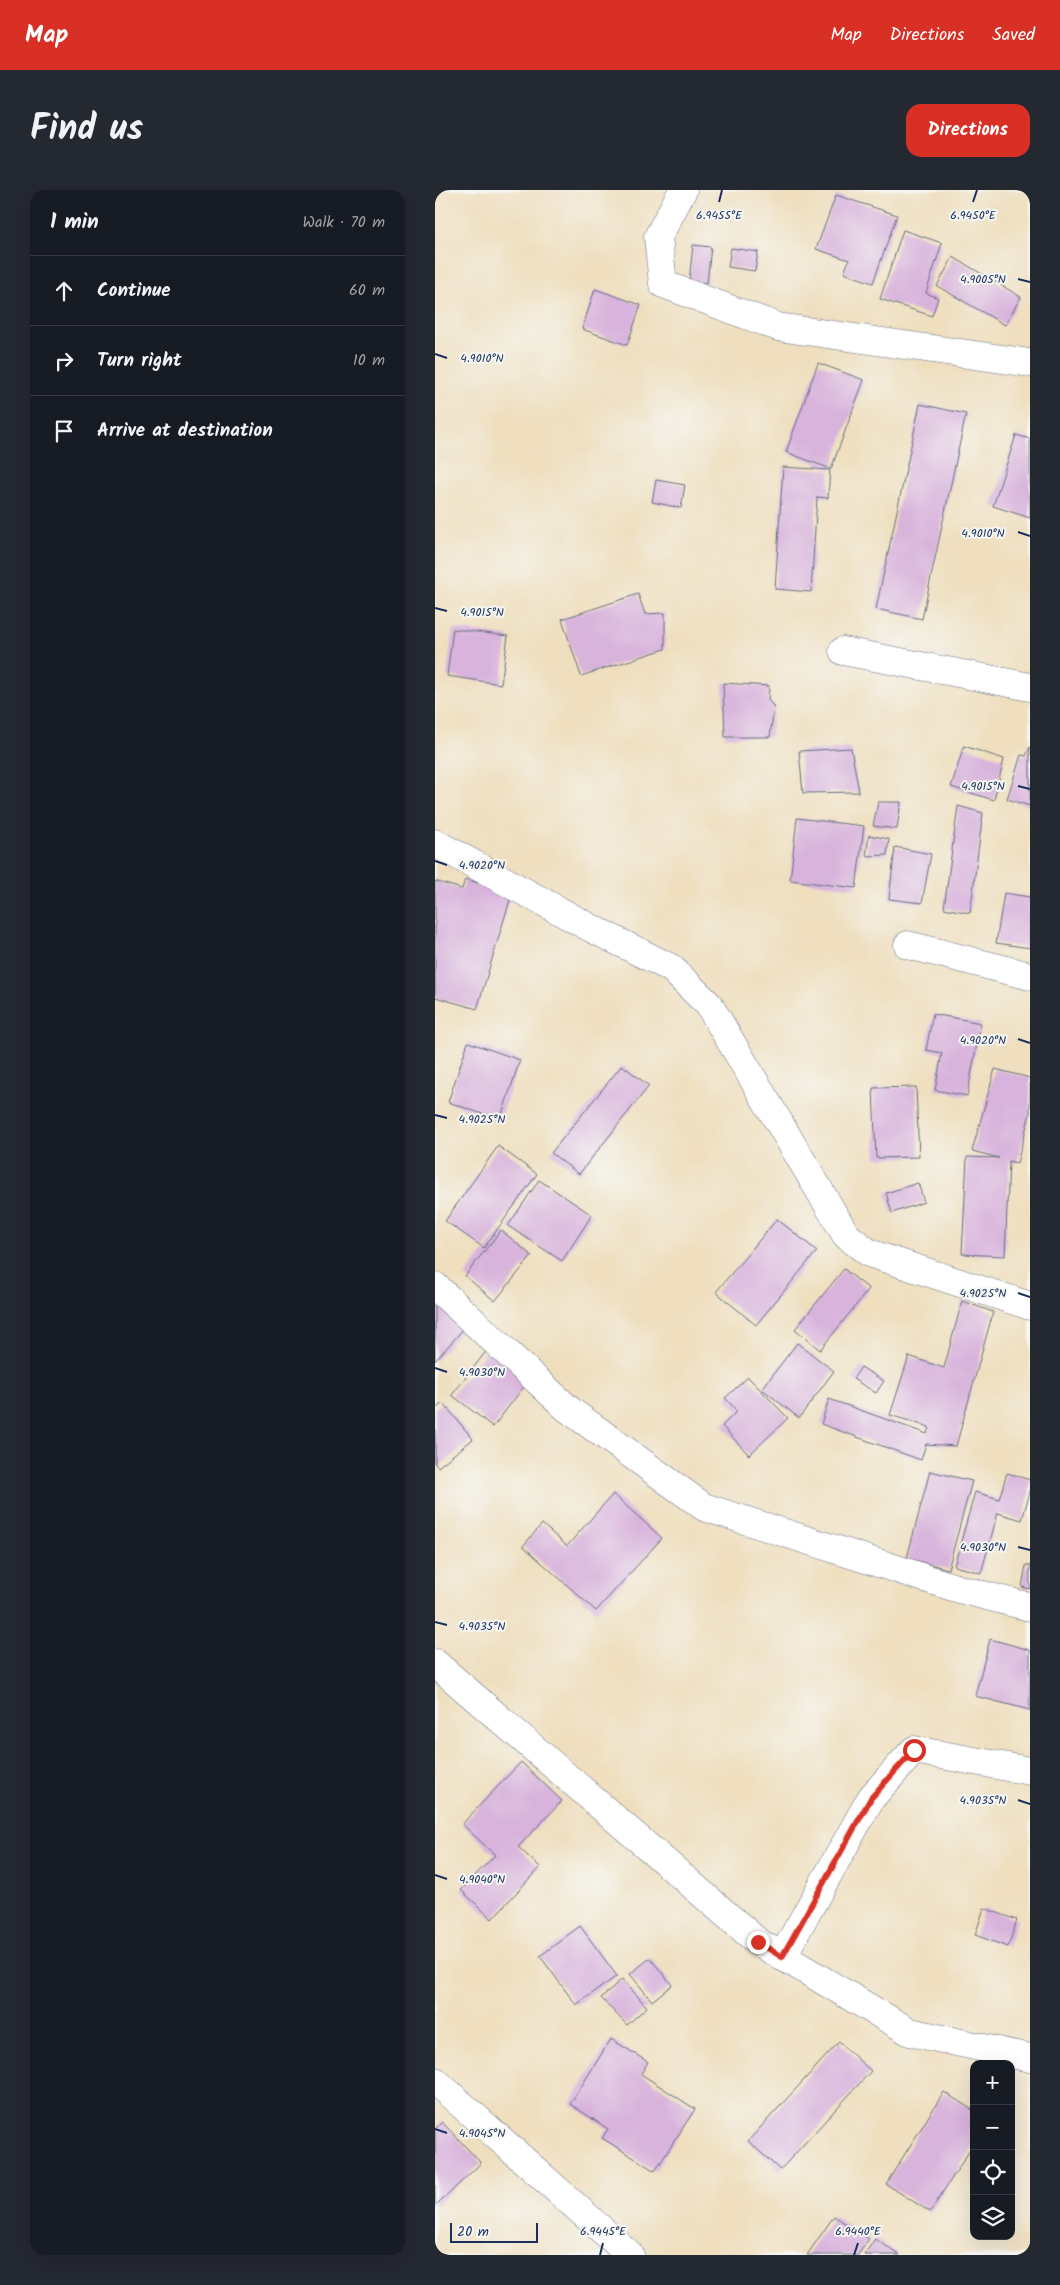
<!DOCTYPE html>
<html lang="en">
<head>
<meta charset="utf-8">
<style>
	body { margin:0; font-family:Kalam,sans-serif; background:#242831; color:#f1f3f6 }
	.controls { position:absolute; right:15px; bottom:15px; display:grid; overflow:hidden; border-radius:10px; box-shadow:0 5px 20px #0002 }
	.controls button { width:45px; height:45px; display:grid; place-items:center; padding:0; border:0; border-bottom:1px solid #363941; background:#171b24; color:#f1f3f6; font:25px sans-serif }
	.scale { position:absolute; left:15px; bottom:12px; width:88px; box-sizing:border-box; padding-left:5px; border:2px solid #1b2f5e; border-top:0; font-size:14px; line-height:18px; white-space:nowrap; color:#1b2f5e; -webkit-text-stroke:4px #f6f6f2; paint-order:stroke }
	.stop { position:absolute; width:15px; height:15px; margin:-11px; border:4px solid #d93025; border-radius:50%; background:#fff }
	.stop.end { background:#d93025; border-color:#fff; box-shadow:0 1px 5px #0008 }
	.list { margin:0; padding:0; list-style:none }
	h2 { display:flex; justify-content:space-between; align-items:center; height:65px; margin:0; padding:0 20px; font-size:21px }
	h2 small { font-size:16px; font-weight:400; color:#9ea1a6 }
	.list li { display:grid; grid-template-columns:32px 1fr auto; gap:15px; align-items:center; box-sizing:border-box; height:70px; padding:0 20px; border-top:1px solid #363941 }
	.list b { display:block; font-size:19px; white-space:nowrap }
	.list em { font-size:16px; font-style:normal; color:#9ea1a6 }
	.icon { flex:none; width:28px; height:28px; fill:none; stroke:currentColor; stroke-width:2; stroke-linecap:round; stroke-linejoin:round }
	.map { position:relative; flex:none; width:595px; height:2065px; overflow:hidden; border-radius:15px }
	header { display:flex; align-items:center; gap:30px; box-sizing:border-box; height:70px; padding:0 25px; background:#d93025; color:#fff }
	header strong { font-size:24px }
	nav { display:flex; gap:28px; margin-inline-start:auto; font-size:18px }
	.intro { display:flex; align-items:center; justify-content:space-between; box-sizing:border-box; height:120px; padding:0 30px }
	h1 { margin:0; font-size:35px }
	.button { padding:12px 22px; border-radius:15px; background:#d93025; color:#fff; font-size:18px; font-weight:700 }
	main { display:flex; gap:30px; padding:0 30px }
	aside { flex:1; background:#171b24; border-radius:15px; box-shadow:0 5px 20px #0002 }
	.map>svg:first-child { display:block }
</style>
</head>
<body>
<header>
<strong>Map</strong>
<nav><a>Map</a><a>Directions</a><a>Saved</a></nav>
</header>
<div class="intro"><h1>Find us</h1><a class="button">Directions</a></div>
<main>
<aside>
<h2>1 min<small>Walk · 70 m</small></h2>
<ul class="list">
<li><svg class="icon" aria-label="ahead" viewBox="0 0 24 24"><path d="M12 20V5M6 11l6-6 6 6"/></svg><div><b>Continue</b></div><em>60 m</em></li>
<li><svg class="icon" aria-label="right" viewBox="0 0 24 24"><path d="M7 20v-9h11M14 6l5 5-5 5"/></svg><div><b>Turn right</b></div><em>10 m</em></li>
<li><svg class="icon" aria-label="arrive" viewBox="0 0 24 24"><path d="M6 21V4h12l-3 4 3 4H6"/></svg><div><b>Arrive at destination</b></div></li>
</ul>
</aside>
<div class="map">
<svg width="595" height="2065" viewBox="0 0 595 2065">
	<rect width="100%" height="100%" fill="#f6f6f2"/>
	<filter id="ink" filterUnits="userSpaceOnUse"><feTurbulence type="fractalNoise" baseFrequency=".02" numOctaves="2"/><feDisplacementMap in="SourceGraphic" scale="10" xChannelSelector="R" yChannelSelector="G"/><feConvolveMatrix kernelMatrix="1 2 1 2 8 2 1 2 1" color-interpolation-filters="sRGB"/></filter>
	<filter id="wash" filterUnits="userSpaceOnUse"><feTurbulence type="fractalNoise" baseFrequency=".0096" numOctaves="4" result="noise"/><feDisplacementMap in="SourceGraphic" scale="20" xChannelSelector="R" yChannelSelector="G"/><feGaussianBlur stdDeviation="1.12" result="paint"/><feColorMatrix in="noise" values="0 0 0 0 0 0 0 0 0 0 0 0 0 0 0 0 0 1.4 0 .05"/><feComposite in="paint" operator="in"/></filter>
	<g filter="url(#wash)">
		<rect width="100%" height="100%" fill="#efdfbf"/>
		<g id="blocks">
			<g fill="#d8b3dc">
				<polygon points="401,5 462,25 438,93 409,83 414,70 381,59"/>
				<polygon points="468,40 507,53 491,103 503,108 497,126 445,109"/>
				<polygon points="258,55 276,57 272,93 254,91"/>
				<polygon points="296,58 323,62 320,81 293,77"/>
				<polygon points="518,67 586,107 570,135 502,96"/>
				<polygon points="160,99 206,115 192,155 147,139"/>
				<polygon points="383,173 429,190 396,279 351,262"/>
				<polygon points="485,214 531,224 487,429 441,419"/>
				<polygon points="581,245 595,249 595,328 558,316"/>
				<polygon points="348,277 395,280 393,308 382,307 376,402 340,399"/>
				<polygon points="221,290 250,295 246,318 217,312"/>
				<polygon points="203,404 210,424 230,423 230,459 146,486 127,429"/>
				<polygon points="18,439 73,446 66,494 12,486"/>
				<polygon points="288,493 334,496 333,510 339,517 335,547 290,547"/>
				<polygon points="529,556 569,569 559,610 516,597"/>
				<polygon points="595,557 595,616 572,609 586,565 591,566"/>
				<polygon points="416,558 424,602 368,603 364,561"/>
				<polygon points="443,612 466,612 462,639 438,636"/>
				<polygon points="523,616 548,623 535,723 509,718"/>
				<polygon points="362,628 429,636 421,698 355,690"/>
				<polygon points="434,645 454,649 452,665 431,666"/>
				<polygon points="460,657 496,664 487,713 454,709"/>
				<polygon points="30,689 77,703 42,819 0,807 0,691 27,699"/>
				<polygon points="569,703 595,707 595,758 561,753"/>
				<polygon points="498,824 546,833 532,906 500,900 507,863 491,860"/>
				<polygon points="33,852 85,870 65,930 13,912"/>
				<polygon points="187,875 214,896 144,984 116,963"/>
				<polygon points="560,879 595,888 595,924 582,973 574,971 570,1066 527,1064 532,967 564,968 537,961"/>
				<polygon points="481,897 484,967 441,968 438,898"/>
				<polygon points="63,956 102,984 49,1058 10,1031"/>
				<polygon points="104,990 157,1025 127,1071 73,1036"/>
				<polygon points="483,993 489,1012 457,1023 451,1003"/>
				<polygon points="342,1029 382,1061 321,1135 281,1102"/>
				<polygon points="66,1040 97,1066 60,1111 30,1086"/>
				<polygon points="409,1079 434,1099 385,1160 360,1139"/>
				<polygon points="0,1108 31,1136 0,1171"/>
				<polygon points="527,1111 558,1122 521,1256 491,1254 486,1270 386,1234 394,1209 492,1244 494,1237 455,1225 474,1166 509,1178"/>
				<polygon points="362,1153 399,1181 364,1228 327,1199"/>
				<polygon points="53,1159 94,1190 58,1237 17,1205"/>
				<polygon points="426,1177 449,1191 441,1203 418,1189"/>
				<polygon points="313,1187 353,1228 314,1265 287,1236 302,1221 290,1208"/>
				<polygon points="8,1213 38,1249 3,1277 0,1274 0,1219"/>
				<polygon points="495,1281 537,1291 513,1379 472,1368"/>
				<polygon points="572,1283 595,1290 595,1302 587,1330 563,1323 546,1383 519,1376 540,1302 564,1309"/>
				<polygon points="178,1304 227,1348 161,1421 88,1356 107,1334 132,1356"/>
				<polygon points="591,1375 595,1375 595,1399 587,1397"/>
				<polygon points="555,1449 595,1460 595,1520 540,1506"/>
				<polygon points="86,1572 127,1611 83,1657 105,1677 57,1729 26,1700 60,1665 27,1634"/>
				<polygon points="549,1718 582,1730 573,1757 540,1745"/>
				<polygon points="145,1736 182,1786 141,1815 105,1766"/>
				<polygon points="215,1768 237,1795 217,1811 195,1784"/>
				<polygon points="187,1789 212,1817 192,1835 166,1808"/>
				<polygon points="176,1849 213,1872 206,1884 260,1919 220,1981 167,1948 173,1939 135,1914"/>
				<polygon points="404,1852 436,1881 345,1980 313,1951"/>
				<polygon points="509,1902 539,1921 539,1954 495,2022 451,1994"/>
				<polygon points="7,1932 46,1973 0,2017 0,1939"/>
				<polygon points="399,2026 434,2049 423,2065 372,2065"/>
				<polygon points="440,2049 465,2065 429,2065"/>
			</g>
		</g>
	</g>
	<g filter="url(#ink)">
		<use href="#blocks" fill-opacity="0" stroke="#656d80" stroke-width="1"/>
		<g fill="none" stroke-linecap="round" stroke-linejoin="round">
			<g stroke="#656d80" stroke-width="29">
				<g id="minor">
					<polyline points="248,0 223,47 228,94 343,137 595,173"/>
					<polyline points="408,461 595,497"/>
					<polyline points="0,653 154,737 236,778 274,815 411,1045 434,1063 595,1116"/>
					<polyline points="473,755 595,786"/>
					<polyline points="0,1096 133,1219 269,1317 524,1399 595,1417"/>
					<polyline points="0,1473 323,1752 475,1842 595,1868"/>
					<polyline points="347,1767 436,1608 479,1560 595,1581"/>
					<polyline points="0,1891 195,2065"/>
				</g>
			</g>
			<use href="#minor" stroke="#fff" stroke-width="28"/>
		</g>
	</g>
	<g fill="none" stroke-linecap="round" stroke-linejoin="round" filter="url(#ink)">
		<polyline stroke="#d93025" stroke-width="6" points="323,1752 347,1767 436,1608 479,1560"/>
	</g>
	<path fill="none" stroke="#1b2f5e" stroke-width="2" d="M284,12l3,-12M538,12l4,-12M583,89l12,3M0,164l12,4M583,342l12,4M0,418l12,3M583,596l12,3M0,671l12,4M583,849l12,4M0,925l12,3M583,1103l12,4M0,1178l12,4M583,1357l12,3M0,1432l12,3M583,1610l12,4M0,1685l12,4M0,1939l12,4M165,2065l3,-12M419,2065l4,-12"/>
	<g font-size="12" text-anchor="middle" fill="#1b2f5e" stroke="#f6f6f2" stroke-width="4" stroke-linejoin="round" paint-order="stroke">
		<text x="284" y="29">6.9455°E</text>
		<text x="538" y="29">6.9450°E</text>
		<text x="548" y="93">4.9005°N</text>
		<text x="47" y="172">4.9010°N</text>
		<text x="548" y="347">4.9010°N</text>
		<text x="47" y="426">4.9015°N</text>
		<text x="548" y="600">4.9015°N</text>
		<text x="47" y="679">4.9020°N</text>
		<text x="548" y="854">4.9020°N</text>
		<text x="47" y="933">4.9025°N</text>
		<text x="548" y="1107">4.9025°N</text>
		<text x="47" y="1186">4.9030°N</text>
		<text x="548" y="1361">4.9030°N</text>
		<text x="47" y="1440">4.9035°N</text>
		<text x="548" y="1614">4.9035°N</text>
		<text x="47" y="1693">4.9040°N</text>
		<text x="47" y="1947">4.9045°N</text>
		<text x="168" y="2045">6.9445°E</text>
		<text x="423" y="2045">6.9440°E</text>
	</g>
</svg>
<div class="controls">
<button>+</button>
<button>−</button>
<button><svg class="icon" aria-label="locate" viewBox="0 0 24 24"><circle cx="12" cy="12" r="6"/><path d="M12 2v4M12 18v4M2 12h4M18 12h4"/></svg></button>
<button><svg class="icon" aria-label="layers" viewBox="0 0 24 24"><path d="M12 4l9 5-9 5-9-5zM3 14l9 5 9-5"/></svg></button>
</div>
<div class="scale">20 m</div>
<div class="stop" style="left:479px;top:1560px"></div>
<div class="stop end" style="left:323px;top:1752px"></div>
</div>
</main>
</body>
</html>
